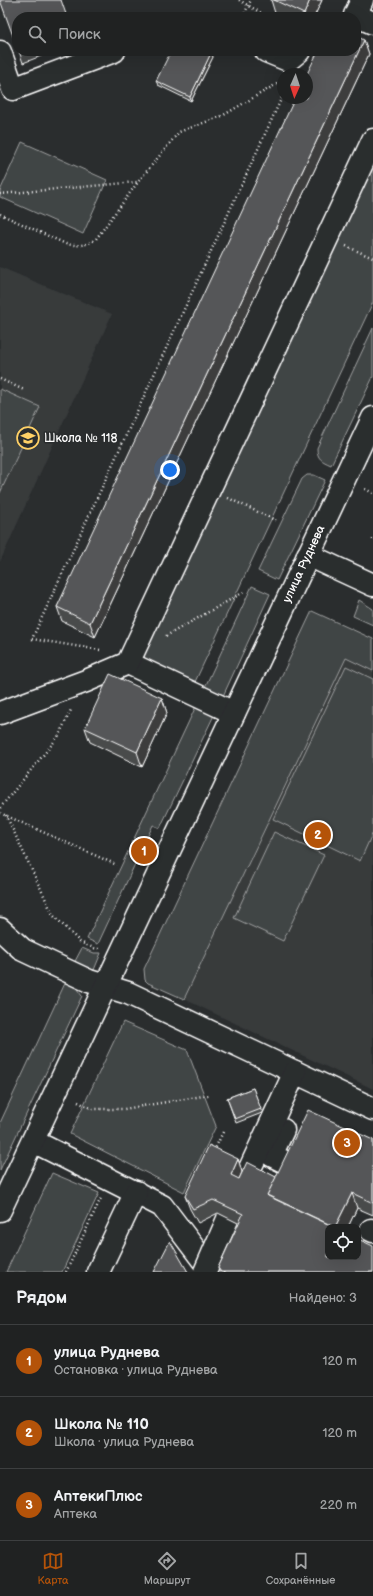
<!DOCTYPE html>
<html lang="ru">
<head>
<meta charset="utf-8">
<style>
	body { margin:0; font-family:"Balsamiq Sans",sans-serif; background:#282a2a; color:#f1f3f6 }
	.controls { position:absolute; right:12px; bottom:12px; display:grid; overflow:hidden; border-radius:8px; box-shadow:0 4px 16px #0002 }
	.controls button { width:36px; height:36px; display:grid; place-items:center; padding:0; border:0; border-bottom:1px solid #3d3f40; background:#202222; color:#f1f3f6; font:20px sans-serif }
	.compass { position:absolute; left:277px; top:68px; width:36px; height:36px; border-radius:50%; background:#202222; box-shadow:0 4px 16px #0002; rotate:183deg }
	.you { position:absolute; left:170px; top:470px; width:14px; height:14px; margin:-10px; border:3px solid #fff; border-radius:50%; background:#1a73e8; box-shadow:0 0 0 6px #1a73e833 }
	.badge { display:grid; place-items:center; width:26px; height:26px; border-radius:50%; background:#b45309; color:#fff; font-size:13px; font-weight:700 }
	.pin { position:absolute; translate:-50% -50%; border:2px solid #fff; box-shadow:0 1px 4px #0006 }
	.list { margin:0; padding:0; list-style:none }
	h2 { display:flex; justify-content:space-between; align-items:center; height:52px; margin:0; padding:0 16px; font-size:17px }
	h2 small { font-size:13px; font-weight:400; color:#a2a4a5 }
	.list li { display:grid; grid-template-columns:26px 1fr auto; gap:12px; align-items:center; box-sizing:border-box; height:72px; padding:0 16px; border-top:1px solid #3d3f40 }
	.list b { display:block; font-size:15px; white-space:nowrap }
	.list p { margin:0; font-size:13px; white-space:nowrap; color:#a2a4a5 }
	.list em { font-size:13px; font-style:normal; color:#a2a4a5 }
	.icon { flex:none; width:22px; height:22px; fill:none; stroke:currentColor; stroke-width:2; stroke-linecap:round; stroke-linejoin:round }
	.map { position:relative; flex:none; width:373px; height:1272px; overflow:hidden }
	.search { position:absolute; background:#202222; box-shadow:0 4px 16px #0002; left:12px; right:12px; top:12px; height:44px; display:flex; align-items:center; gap:10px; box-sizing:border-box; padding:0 14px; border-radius:16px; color:#a2a4a5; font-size:15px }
	.sheet { height:268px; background:#202222 }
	nav { display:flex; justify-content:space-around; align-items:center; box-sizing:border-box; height:56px; border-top:1px solid #3d3f40; background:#202222; font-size:11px; color:#a2a4a5 }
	nav a { display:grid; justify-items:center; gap:2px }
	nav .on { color:#b45309 }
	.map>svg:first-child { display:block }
</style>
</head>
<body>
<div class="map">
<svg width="373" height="1272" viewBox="0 0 373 1272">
	<rect width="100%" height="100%" fill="#2a2d2e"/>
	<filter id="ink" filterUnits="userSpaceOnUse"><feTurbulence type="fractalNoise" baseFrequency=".025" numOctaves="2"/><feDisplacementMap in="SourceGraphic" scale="8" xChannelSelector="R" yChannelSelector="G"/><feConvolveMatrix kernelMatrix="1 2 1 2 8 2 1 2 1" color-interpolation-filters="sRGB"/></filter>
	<g filter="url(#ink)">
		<g fill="#373a3b">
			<polygon points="0,267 112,314 0,562"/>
			<polygon points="346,658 373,671 373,1089 184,999"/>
		</g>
		<g fill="#414445" stroke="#a0a2a2">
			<polygon points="22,142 107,180 83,234 0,197 0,191"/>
			<polygon points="373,160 373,302 194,684 148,661 144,657 142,649"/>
			<path d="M373,328v49l-42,88c-9,-4 -14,-6 -14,-17z"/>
			<polygon points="0,389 40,407 0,493"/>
			<polygon points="307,475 314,475 325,480 277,580 258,571 302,479"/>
			<polygon points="252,586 270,594 223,696 205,687"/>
			<polygon points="359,600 373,609 373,625 353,616"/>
			<polygon points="312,611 373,639 373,671 346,658 184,999 148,983 145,980 144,969"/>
			<polygon points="346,666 373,679 373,832 360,861 273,819"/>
			<polygon points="197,704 215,713 160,828 153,825 98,944 87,939"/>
			<polygon points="274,832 324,855 283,941 234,918"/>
			<polygon points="82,948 94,953 101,953 94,970 73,965"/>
			<polygon points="67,979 72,982 82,996 0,1170 0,1123"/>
			<polygon points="123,1022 187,1050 216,1126 184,1192 70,1134"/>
			<polygon points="52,1173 99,1193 62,1272 6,1272"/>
		</g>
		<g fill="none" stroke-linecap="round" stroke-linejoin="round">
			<g stroke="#fff" stroke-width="25">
				<g id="minor">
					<polyline points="362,0 355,15 373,23"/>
					<polyline points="266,51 288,60 299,51"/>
					<polyline points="0,52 13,89 114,51"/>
					<polyline points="308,555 373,585"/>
					<polyline points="128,663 234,713"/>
					<polyline points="0,713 86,681 128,663 373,140"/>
					<polyline points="0,929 23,950 89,981 128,993 373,1109"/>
					<polyline points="33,1141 162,1206 212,1272"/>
					<polyline points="283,1161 271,1155 283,1130"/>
					<polyline points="239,1192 295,1072"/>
					<polyline points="0,1210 373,418"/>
					<polyline points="371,1230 373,1231"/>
					<polyline points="98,1272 136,1192"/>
				</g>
			</g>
			<g stroke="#fff" stroke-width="2.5" stroke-dasharray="1 3" stroke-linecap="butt">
				<polyline points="239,0 268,17"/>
				<polyline points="243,17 251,0"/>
				<polyline points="0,194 137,182"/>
				<path d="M0,214l66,30c12,2 20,2 30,-5l42,-57 41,-50 43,-16 60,-35"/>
				<polyline points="346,246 373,258"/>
				<polyline points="0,379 24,390"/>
				<polyline points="365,489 373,493"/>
				<polyline points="228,498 277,521"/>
				<polyline points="373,540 373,539"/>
				<polyline points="166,636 244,592"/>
				<polyline points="100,650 32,639 283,95"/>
				<polyline points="0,808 58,737 71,710"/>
				<polyline points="0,813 117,865"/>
				<polyline points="6,815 53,915 80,942 96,949 99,949"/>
				<polyline points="78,1102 93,1109 124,1109 209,1095"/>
				<polyline points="214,1151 224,1130"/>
				<polyline points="66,1272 101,1198"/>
			</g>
			<use href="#minor" stroke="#2a2d2e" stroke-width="22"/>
			<g stroke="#fff" stroke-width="25" stroke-linecap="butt">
				<polyline id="minor-bridge" points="205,1272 228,1219"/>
			</g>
			<use href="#minor-bridge" stroke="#2a2d2e" stroke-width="22"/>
		</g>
		<g fill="#494b4c" stroke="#fff">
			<polygon points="271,0 322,0 314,17 285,17 275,13"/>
			<polygon points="364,40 369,54 95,637 62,621 57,607"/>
			<polygon points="19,51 54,51 23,63"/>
			<polygon points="211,53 213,57 191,101 158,85 156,81"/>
			<polygon points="162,698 167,713 142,767 90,742 85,728"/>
			<polygon points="253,1088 262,1113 236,1123 227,1098"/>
			<polygon points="373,1140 373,1215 357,1208 348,1227 328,1227 373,1272 219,1272 218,1268 238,1223 218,1213 198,1223 190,1209 185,1196 238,1159 242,1172 276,1177"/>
		</g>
		<g fill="#3c3d3e" stroke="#fff">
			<polygon points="310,0 322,0 314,17 305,17 304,14"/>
			<polygon points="364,40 369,54 95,637 90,623"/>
			<polygon points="211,53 213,57 191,101 190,97"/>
			<polygon points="162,698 167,713 142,767 137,752"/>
			<polygon points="238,1159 242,1172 235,1189 231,1175"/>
			<polygon points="352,1193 357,1208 348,1227 335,1227"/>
		</g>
		<g fill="#555758" stroke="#fff">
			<polygon points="0,0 61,0 67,17 17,17 17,47"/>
			<polygon points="274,0 310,0 304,14"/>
			<polygon points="356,36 364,40 90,623 57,607 295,98 307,98 307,74 318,51 356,51"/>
			<polygon points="171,51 208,51 211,53 190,97 156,81"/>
			<polygon points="110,674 162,698 137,752 85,728"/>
			<polygon points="253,1088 261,1109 235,1119 227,1098"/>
			<polygon points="308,1110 373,1140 373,1203 352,1193 335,1227 267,1195"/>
			<polygon points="209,1145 238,1159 231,1175 239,1179 247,1162 276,1177 267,1195 268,1196 334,1227 328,1227 328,1257 358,1257 358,1239 373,1246 373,1272 221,1272 218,1268 243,1214 213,1200 193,1209 185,1196"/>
			<polygon points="170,1241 188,1272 154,1272"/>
		</g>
	</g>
	<defs>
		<g id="school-ring" transform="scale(1.15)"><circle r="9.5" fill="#2a2d2e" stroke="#ffd166" stroke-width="1.5"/><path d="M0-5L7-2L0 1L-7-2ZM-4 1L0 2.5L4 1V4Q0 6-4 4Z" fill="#ffd166"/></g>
	</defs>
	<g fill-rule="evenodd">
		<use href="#school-ring" x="28" y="438"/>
	</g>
	<g text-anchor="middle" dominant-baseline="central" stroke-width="3" stroke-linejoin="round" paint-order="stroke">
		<g font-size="12" fill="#fff" stroke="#2a2d2e" text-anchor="start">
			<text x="44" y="438">Школа № 118</text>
		</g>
		<g font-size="12" fill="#fff" stroke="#2a2d2e">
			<text transform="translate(304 564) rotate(-65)">улица Руднева</text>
		</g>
	</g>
</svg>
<div class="controls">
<button><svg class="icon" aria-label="locate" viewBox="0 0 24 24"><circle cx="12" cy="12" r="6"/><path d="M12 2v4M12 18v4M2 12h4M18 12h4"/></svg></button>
</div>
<svg class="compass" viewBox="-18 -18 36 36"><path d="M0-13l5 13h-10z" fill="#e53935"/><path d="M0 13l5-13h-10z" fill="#a2a4a5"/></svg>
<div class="you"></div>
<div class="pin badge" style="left:144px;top:851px">1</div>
<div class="pin badge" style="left:318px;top:835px">2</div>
<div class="pin badge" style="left:347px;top:1143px">3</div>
<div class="search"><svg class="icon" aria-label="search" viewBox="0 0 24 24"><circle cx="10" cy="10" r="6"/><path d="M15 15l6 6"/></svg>Поиск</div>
</div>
<section class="sheet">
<h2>Рядом<small>Найдено: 3</small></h2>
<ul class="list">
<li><span class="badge">1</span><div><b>улица Руднева</b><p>Остановка · улица Руднева</p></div><em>120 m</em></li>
<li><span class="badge">2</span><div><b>Школа № 110</b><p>Школа · улица Руднева</p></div><em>120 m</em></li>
<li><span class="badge">3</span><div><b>АптекиПлюс</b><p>Аптека</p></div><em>220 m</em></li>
</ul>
</section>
<nav>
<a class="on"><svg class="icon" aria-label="map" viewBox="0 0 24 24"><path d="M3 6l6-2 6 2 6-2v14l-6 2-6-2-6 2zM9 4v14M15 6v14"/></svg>Карта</a>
<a><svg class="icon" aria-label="directions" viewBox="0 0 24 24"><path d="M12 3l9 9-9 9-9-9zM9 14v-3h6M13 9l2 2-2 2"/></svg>Маршрут</a>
<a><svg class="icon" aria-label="saved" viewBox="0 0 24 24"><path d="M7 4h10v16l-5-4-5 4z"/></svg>Сохранённые</a>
</nav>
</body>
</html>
